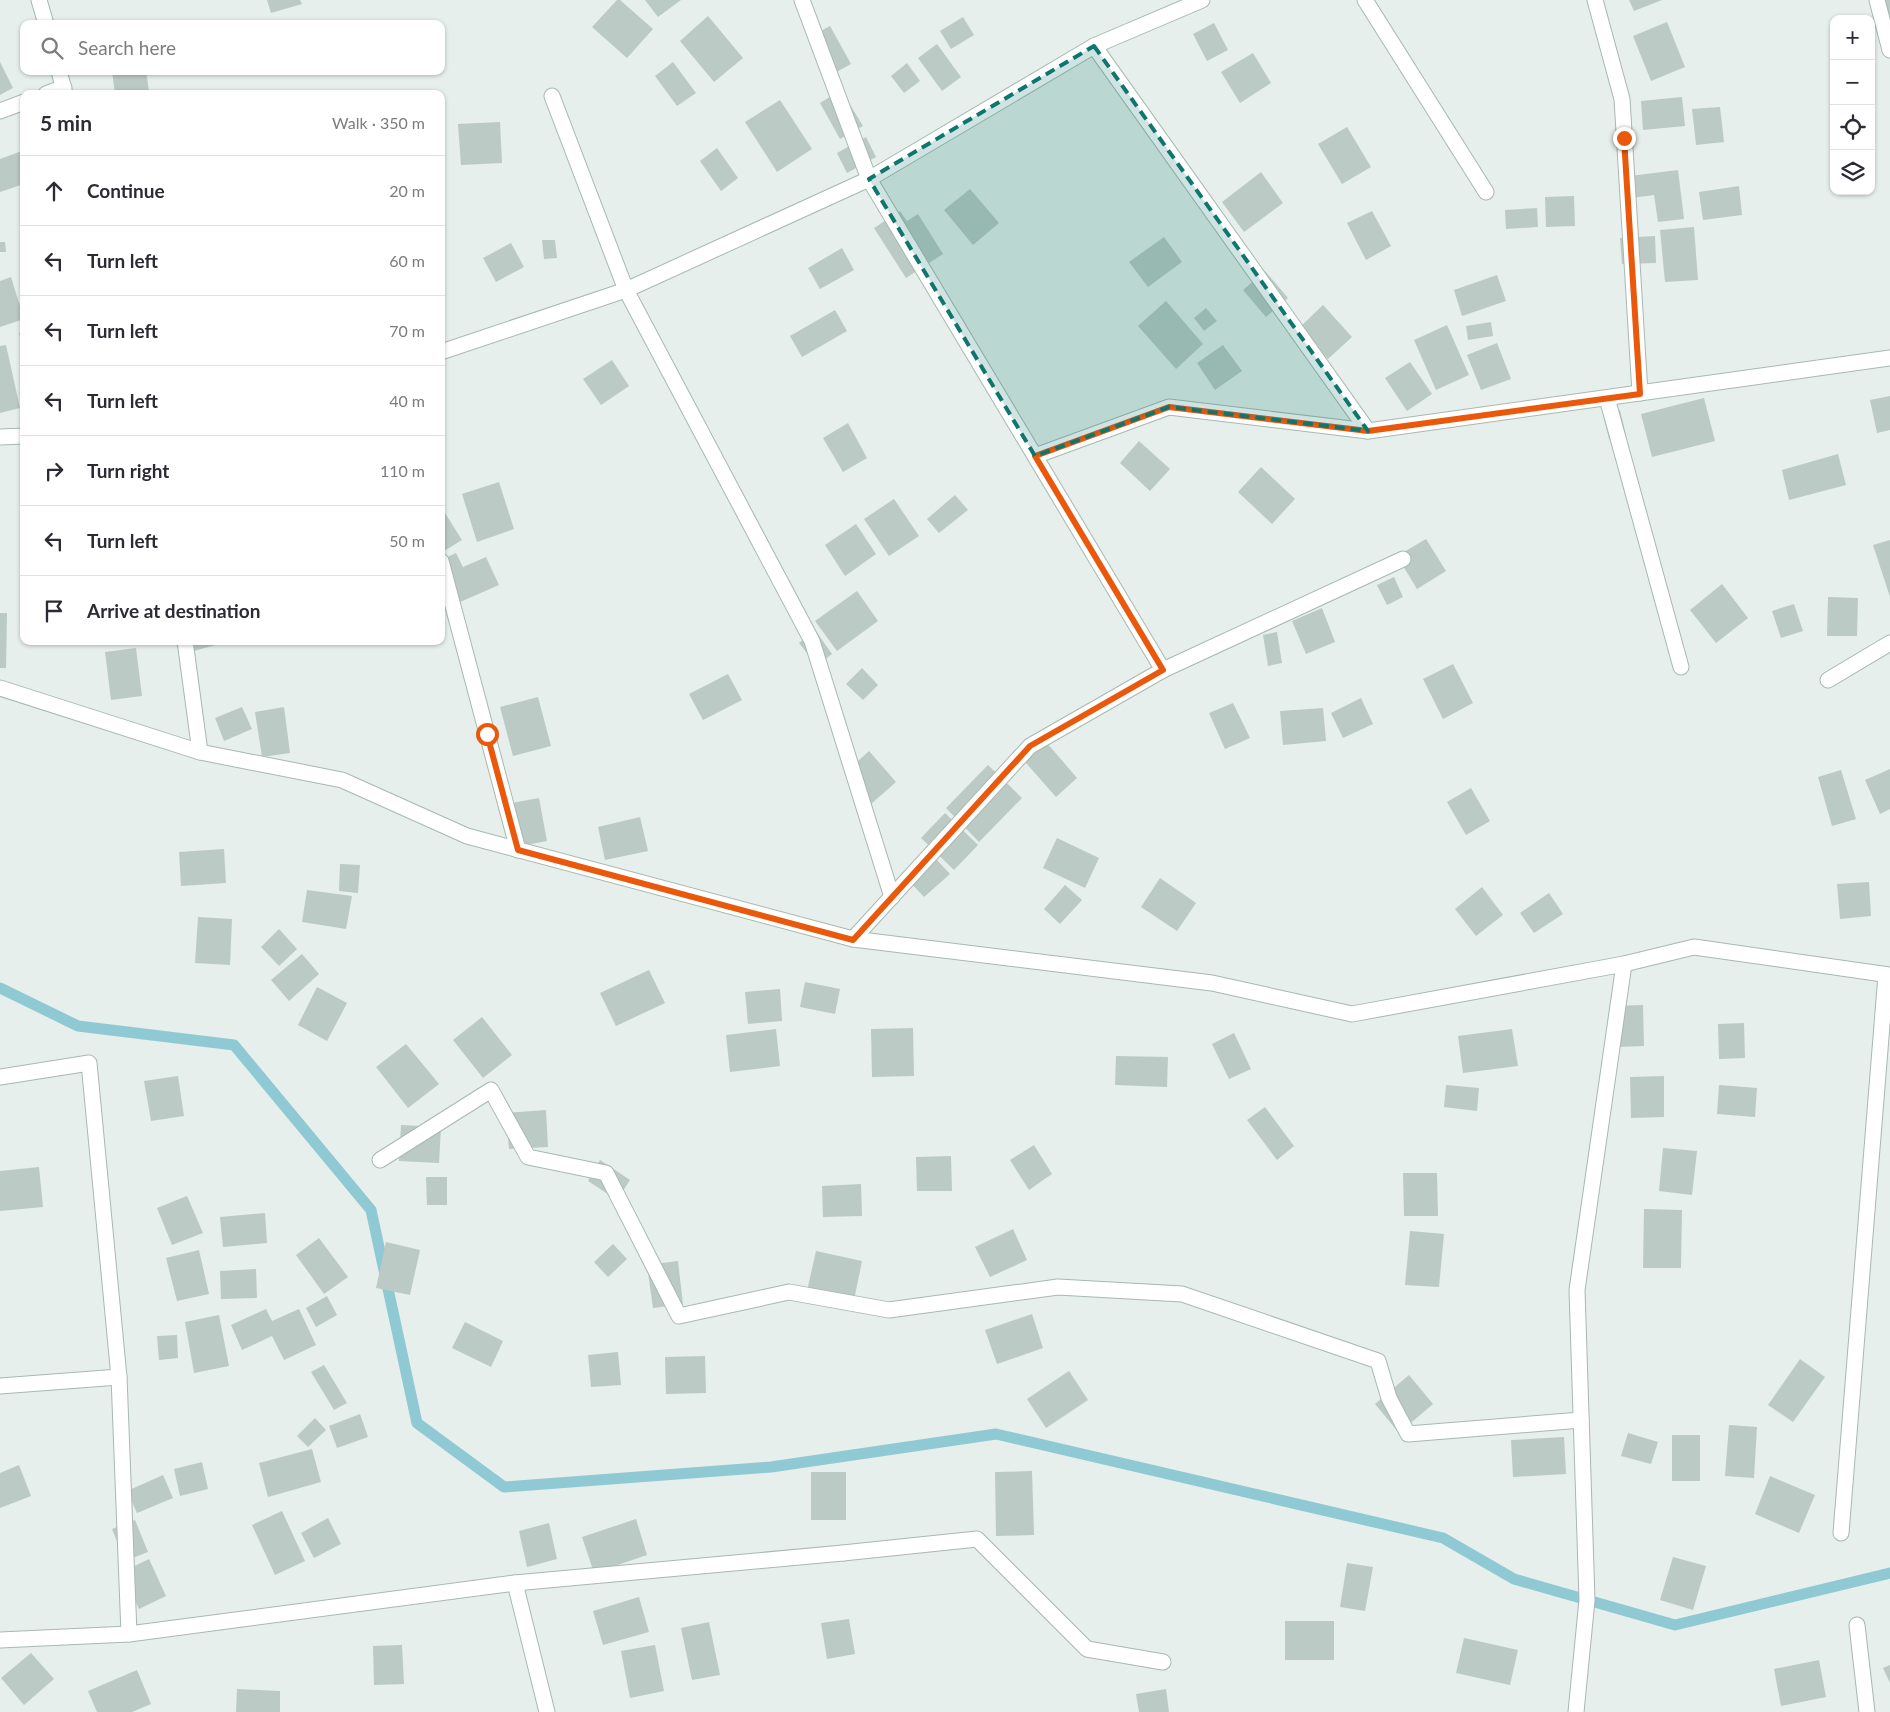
<!DOCTYPE html>
<html lang="en">
<head>
<meta charset="utf-8">
<style>
	body { margin:0; font-family:Lato,sans-serif; background:#f2f2f3; color:#2b2b33 }
	.controls { position:absolute; right:15px; top:15px; display:grid; overflow:hidden; border-radius:10px; box-shadow:0 1px 4px #0004 }
	.controls button { width:45px; height:45px; display:grid; place-items:center; padding:0; border:0; border-bottom:1px solid #e1e1e2; background:#fff; color:#2b2b33; font:25px sans-serif }
	.stop { position:absolute; width:15px; height:15px; margin:-11px; border:4px solid #ea580c; border-radius:50%; background:#fff }
	.stop.end { background:#ea580c; border-color:#fff; box-shadow:0 1px 5px #0008 }
	.list { margin:0; padding:0; list-style:none }
	h2 { display:flex; justify-content:space-between; align-items:center; height:65px; margin:0; padding:0 20px; font-size:21px }
	h2 small { font-size:16px; font-weight:400; color:#7c7c81 }
	.list li { display:grid; grid-template-columns:32px 1fr auto; gap:15px; align-items:center; box-sizing:border-box; height:70px; padding:0 20px; border-top:1px solid #e1e1e2 }
	.list b { display:block; font-size:19px; white-space:nowrap }
	.list em { font-size:16px; font-style:normal; color:#7c7c81 }
	.icon { flex:none; width:28px; height:28px; fill:none; stroke:currentColor; stroke-width:2; stroke-linecap:round; stroke-linejoin:round }
	.map { position:relative; flex:none; width:1890px; height:1712px; overflow:hidden }
	.search { position:absolute; background:#fff; box-shadow:0 1px 4px #0004; left:20px; top:20px; width:425px; height:55px; display:flex; align-items:center; gap:12px; box-sizing:border-box; padding:0 18px; border-radius:10px; color:#7c7c81; font-size:19px }
	.panel { position:absolute; background:#fff; box-shadow:0 1px 4px #0004; left:20px; top:90px; width:425px; height:555px; border-radius:10px }
	.map>svg:first-child { display:block }
</style>
</head>
<body>
<div class="map">
<svg width="1890" height="1712" viewBox="0 0 1890 1712">
	<rect width="100%" height="100%" fill="#e6efeb"/>
	<g fill="none" stroke-linecap="round" stroke-linejoin="round">
		<polyline stroke="#8ec9d4" stroke-width="11" points="0,988 78,1026 234,1045 371,1210 417,1423 504,1487 771,1467 996,1434 1443,1538 1514,1579 1675,1625 1890,1573"/>
	</g>
	<g fill="#bbcac4">
		<polygon points="267,0 300,0 302,4 271,13"/>
		<polygon points="617,0 620,0 653,29 627,58 592,27"/>
		<polygon points="645,0 681,0 658,17"/>
		<polygon points="1629,0 1662,0 1634,11"/>
		<polygon points="1880,0 1890,0 1890,19"/>
		<polygon points="708,16 743,58 714,82 680,41"/>
		<polygon points="963,17 974,35 951,49 940,31"/>
		<polygon points="1667,22 1685,67 1651,81 1633,36"/>
		<polygon points="1214,23 1228,50 1207,61 1193,34"/>
		<polygon points="830,26 851,64 833,74 812,36"/>
		<polygon points="937,44 961,77 942,91 918,58"/>
		<polygon points="1253,53 1271,83 1240,103 1221,72"/>
		<polygon points="0,62 13,88 0,95"/>
		<polygon points="673,62 696,93 677,106 655,76"/>
		<polygon points="907,63 920,81 904,93 891,76"/>
		<polygon points="112,71 146,71 149,91 115,94"/>
		<polygon points="841,90 863,126 840,139 820,103"/>
		<polygon points="1682,97 1685,126 1643,130 1641,101"/>
		<polygon points="780,100 812,149 777,172 745,122"/>
		<polygon points="1720,107 1724,142 1696,145 1692,109"/>
		<polygon points="500,122 502,163 461,165 458,124"/>
		<polygon points="1347,127 1371,167 1342,184 1318,144"/>
		<polygon points="866,137 876,157 847,173 837,153"/>
		<polygon points="717,148 738,178 721,191 700,161"/>
		<polygon points="22,151 24,184 0,192 0,159"/>
		<polygon points="1678,170 1684,219 1658,222 1654,195 1624,199 1622,177"/>
		<polygon points="1261,172 1283,203 1244,232 1222,202"/>
		<polygon points="1739,186 1742,215 1703,220 1699,192"/>
		<polygon points="970,189 999,223 973,245 944,210"/>
		<polygon points="1574,196 1575,226 1546,227 1545,197"/>
		<polygon points="1537,208 1538,227 1506,229 1505,210"/>
		<polygon points="900,211 907,221 918,214 943,254 906,278 874,228"/>
		<polygon points="1372,211 1391,246 1366,260 1347,223"/>
		<polygon points="1694,227 1698,280 1665,282 1660,230"/>
		<polygon points="1655,236 1656,263 1622,264 1620,238"/>
		<polygon points="1164,237 1182,262 1148,287 1129,262"/>
		<polygon points="542,240 555,240 557,258 544,259"/>
		<polygon points="0,242 5,242 6,252 0,252"/>
		<polygon points="511,243 524,267 496,282 483,258"/>
		<polygon points="842,248 854,270 820,289 808,268"/>
		<polygon points="1265,271 1288,298 1266,317 1243,290"/>
		<polygon points="1497,275 1506,301 1462,316 1454,290"/>
		<polygon points="11,277 24,319 0,327 0,281"/>
		<polygon points="1166,301 1203,344 1176,369 1138,326"/>
		<polygon points="1323,305 1352,337 1328,359 1299,328"/>
		<polygon points="1206,308 1217,321 1204,331 1194,318"/>
		<polygon points="835,310 847,331 802,357 790,336"/>
		<polygon points="1491,322 1493,336 1468,340 1466,326"/>
		<polygon points="1447,325 1469,375 1436,390 1414,340"/>
		<polygon points="24,332 24,351 23,351 19,333"/>
		<polygon points="1497,343 1511,379 1481,390 1467,355"/>
		<polygon points="6,345 20,408 0,413 0,346"/>
		<polygon points="1223,345 1242,371 1215,390 1197,363"/>
		<polygon points="612,360 629,386 601,405 583,379"/>
		<polygon points="1410,362 1432,394 1407,411 1385,378"/>
		<polygon points="1890,396 1890,430 1877,433 1870,400"/>
		<polygon points="1704,398 1715,441 1652,457 1641,414"/>
		<polygon points="1620,410 1626,435 1609,439 1603,414"/>
		<polygon points="848,423 867,458 843,472 823,438"/>
		<polygon points="1139,441 1170,469 1150,491 1120,463"/>
		<polygon points="1838,454 1846,485 1789,500 1782,470"/>
		<polygon points="1261,467 1295,499 1272,524 1238,492"/>
		<polygon points="499,482 514,529 477,542 462,494"/>
		<polygon points="955,495 968,510 939,533 927,519"/>
		<polygon points="894,499 919,536 889,556 864,519"/>
		<polygon points="445,513 462,540 441,553 441,515"/>
		<polygon points="856,524 876,554 845,576 825,545"/>
		<polygon points="1426,539 1446,571 1417,589 1397,556"/>
		<polygon points="1890,540 1890,597 1873,545"/>
		<polygon points="456,553 463,567 486,557 499,585 451,606 441,560"/>
		<polygon points="1394,577 1403,597 1387,605 1377,585"/>
		<polygon points="1722,584 1748,618 1716,643 1690,610"/>
		<polygon points="857,591 878,621 837,651 815,621"/>
		<polygon points="1828,597 1858,598 1857,636 1827,636"/>
		<polygon points="1794,604 1803,631 1781,638 1772,611"/>
		<polygon points="1322,608 1335,642 1306,654 1292,621"/>
		<polygon points="0,613 7,613 6,668 0,668"/>
		<polygon points="815,630 832,654 817,666 799,643"/>
		<polygon points="1277,632 1282,663 1268,666 1263,635"/>
		<polygon points="183,641 226,641 226,642 187,653"/>
		<polygon points="136,648 142,696 111,700 105,652"/>
		<polygon points="1453,664 1473,703 1443,719 1423,679"/>
		<polygon points="862,668 878,685 863,700 846,684"/>
		<polygon points="728,674 742,700 703,720 689,694"/>
		<polygon points="538,697 551,746 513,756 500,707"/>
		<polygon points="1361,698 1373,724 1343,738 1331,713"/>
		<polygon points="1233,703 1250,738 1225,749 1209,713"/>
		<polygon points="242,707 252,729 224,741 215,718"/>
		<polygon points="284,707 290,753 262,757 255,712"/>
		<polygon points="1323,708 1326,741 1283,745 1280,711"/>
		<polygon points="1041,736 1077,778 1056,797 1019,755"/>
		<polygon points="869,751 896,782 871,804 845,773"/>
		<polygon points="988,765 1022,798 979,842 946,808"/>
		<polygon points="1890,769 1890,809 1880,814 1865,780"/>
		<polygon points="1841,770 1856,819 1832,826 1818,777"/>
		<polygon points="1471,788 1490,821 1466,835 1447,802"/>
		<polygon points="539,798 547,841 510,848 502,805"/>
		<polygon points="945,813 978,845 954,870 921,838"/>
		<polygon points="640,817 648,851 605,860 598,827"/>
		<polygon points="1057,838 1099,858 1085,888 1043,868"/>
		<polygon points="224,849 226,883 181,886 179,852"/>
		<polygon points="933,856 950,874 924,897 907,879"/>
		<polygon points="340,864 360,865 358,893 339,891"/>
		<polygon points="1160,878 1196,903 1177,931 1141,907"/>
		<polygon points="1869,882 1871,916 1840,919 1837,884"/>
		<polygon points="1065,885 1082,900 1060,924 1044,909"/>
		<polygon points="1482,887 1503,915 1476,936 1455,909"/>
		<polygon points="307,890 352,896 346,929 302,922"/>
		<polygon points="1549,893 1563,914 1534,933 1520,913"/>
		<polygon points="198,917 232,919 230,965 195,963"/>
		<polygon points="279,929 297,949 279,966 261,947"/>
		<polygon points="302,954 319,974 289,1001 271,980"/>
		<polygon points="649,970 665,1003 616,1026 600,993"/>
		<polygon points="805,982 840,989 835,1014 800,1007"/>
		<polygon points="317,987 347,1003 327,1041 298,1025"/>
		<polygon points="780,989 782,1021 748,1024 745,992"/>
		<polygon points="1643,1005 1644,1046 1614,1047 1613,1006"/>
		<polygon points="482,1017 512,1055 483,1078 453,1040"/>
		<polygon points="1744,1023 1745,1058 1719,1059 1718,1024"/>
		<polygon points="913,1028 914,1076 872,1077 871,1029"/>
		<polygon points="776,1029 780,1066 730,1072 726,1035"/>
		<polygon points="1512,1029 1518,1066 1463,1073 1458,1036"/>
		<polygon points="1234,1033 1251,1069 1229,1079 1212,1044"/>
		<polygon points="406,1044 439,1084 408,1108 376,1067"/>
		<polygon points="1116,1056 1168,1057 1167,1087 1115,1085"/>
		<polygon points="178,1076 184,1116 151,1121 144,1081"/>
		<polygon points="1664,1076 1664,1117 1631,1118 1630,1077"/>
		<polygon points="1446,1085 1479,1088 1477,1111 1444,1107"/>
		<polygon points="1719,1085 1757,1088 1755,1117 1717,1114"/>
		<polygon points="1265,1107 1294,1146 1277,1160 1247,1120"/>
		<polygon points="546,1110 548,1147 509,1149 506,1113"/>
		<polygon points="401,1125 441,1127 439,1163 399,1161"/>
		<polygon points="1034,1145 1052,1174 1029,1190 1010,1160"/>
		<polygon points="1663,1148 1697,1151 1692,1195 1659,1191"/>
		<polygon points="951,1156 952,1191 917,1191 916,1157"/>
		<polygon points="600,1160 630,1180 617,1200 588,1181"/>
		<polygon points="39,1167 43,1207 0,1211 0,1171"/>
		<polygon points="1403,1173 1437,1173 1438,1216 1404,1216"/>
		<polygon points="426,1177 447,1177 447,1205 427,1205"/>
		<polygon points="861,1184 862,1216 823,1217 822,1186"/>
		<polygon points="187,1196 203,1233 172,1245 157,1208"/>
		<polygon points="1644,1209 1682,1210 1681,1268 1643,1268"/>
		<polygon points="265,1213 267,1243 223,1247 220,1217"/>
		<polygon points="1013,1229 1027,1260 990,1277 975,1247"/>
		<polygon points="1410,1231 1444,1234 1439,1287 1405,1285"/>
		<polygon points="319,1238 348,1277 324,1294 296,1255"/>
		<polygon points="386,1242 420,1250 410,1295 376,1288"/>
		<polygon points="613,1244 627,1259 608,1277 594,1262"/>
		<polygon points="199,1250 209,1294 177,1301 166,1258"/>
		<polygon points="816,1251 862,1261 854,1300 807,1291"/>
		<polygon points="678,1261 683,1304 653,1308 647,1265"/>
		<polygon points="256,1269 257,1298 221,1299 220,1271"/>
		<polygon points="327,1296 337,1315 316,1327 306,1308"/>
		<polygon points="266,1309 272,1321 299,1309 316,1345 284,1360 272,1336 242,1350 231,1325"/>
		<polygon points="1032,1314 1043,1348 997,1364 985,1330"/>
		<polygon points="219,1315 229,1366 194,1373 185,1322"/>
		<polygon points="465,1322 503,1341 491,1367 452,1348"/>
		<polygon points="177,1335 178,1358 159,1360 157,1336"/>
		<polygon points="618,1352 621,1385 591,1387 588,1355"/>
		<polygon points="705,1356 706,1393 666,1394 665,1357"/>
		<polygon points="1800,1359 1825,1377 1793,1422 1768,1405"/>
		<polygon points="324,1365 347,1403 334,1410 311,1372"/>
		<polygon points="1069,1371 1088,1400 1046,1428 1027,1399"/>
		<polygon points="1409,1375 1433,1404 1399,1433 1375,1404"/>
		<polygon points="360,1414 368,1437 337,1448 329,1426"/>
		<polygon points="315,1418 326,1430 308,1447 297,1436"/>
		<polygon points="1729,1425 1757,1427 1754,1478 1725,1476"/>
		<polygon points="1628,1433 1658,1442 1651,1464 1621,1456"/>
		<rect x="1672" y="1435" width="28" height="46"/>
		<polygon points="1564,1437 1566,1474 1513,1477 1511,1440"/>
		<polygon points="312,1449 321,1482 268,1497 259,1463"/>
		<polygon points="202,1462 208,1489 180,1496 174,1469"/>
		<polygon points="19,1465 31,1496 0,1508 0,1473"/>
		<polygon points="1032,1471 1034,1535 996,1536 995,1472"/>
		<rect x="811" y="1472" width="35" height="48"/>
		<polygon points="163,1475 173,1498 137,1513 127,1491"/>
		<polygon points="1770,1476 1815,1495 1799,1533 1755,1514"/>
		<polygon points="282,1511 305,1561 275,1575 252,1525"/>
		<polygon points="328,1518 341,1544 314,1558 301,1533"/>
		<polygon points="636,1519 647,1555 594,1573 582,1537"/>
		<polygon points="135,1520 148,1552 125,1561 112,1529"/>
		<polygon points="549,1523 557,1559 527,1567 519,1531"/>
		<polygon points="1673,1557 1706,1566 1693,1610 1660,1600"/>
		<polygon points="149,1559 166,1596 139,1609 122,1572"/>
		<polygon points="1347,1563 1373,1567 1365,1611 1340,1607"/>
		<polygon points="639,1597 649,1632 603,1645 593,1611"/>
		<polygon points="849,1619 855,1654 827,1659 821,1623"/>
		<rect x="1285" y="1621" width="49" height="39"/>
		<polygon points="709,1622 720,1675 692,1680 681,1628"/>
		<polygon points="1464,1638 1518,1650 1510,1685 1456,1673"/>
		<polygon points="402,1645 404,1684 374,1685 373,1646"/>
		<polygon points="655,1645 664,1691 630,1698 621,1651"/>
		<polygon points="31,1653 54,1679 24,1705 1,1678"/>
		<polygon points="1819,1660 1826,1697 1781,1706 1774,1669"/>
		<polygon points="1890,1665 1890,1683 1883,1668"/>
		<polygon points="137,1670 151,1704 132,1712 97,1712 88,1691"/>
		<polygon points="237,1689 280,1691 280,1712 236,1712"/>
		<polygon points="1166,1689 1169,1712 1139,1712 1136,1694"/>
	</g>
	<g fill="none" stroke-linecap="round" stroke-linejoin="round">
		<g stroke="#a8b8b2" stroke-width="17">
			<g id="service">
				<polyline points="802,0 869,179"/>
				<polyline points="46,94 64,87"/>
				<polyline points="0,111 24,102"/>
				<polyline points="626,290 812,641 892,897"/>
				<polyline points="1607,398 1681,667"/>
				<polyline points="1828,680 1890,643"/>
				<polyline points="380,1160 491,1090 528,1157 606,1173 679,1316 789,1292 889,1310 1058,1287 1182,1294 1378,1361 1389,1398 1408,1434 1581,1420"/>
				<polyline points="843,1553 977,1539 1087,1649 1163,1662"/>
			</g>
		</g>
		<g stroke="#a8b8b2" stroke-width="17">
			<g id="minor">
				<polyline points="39,0 46,24"/>
				<polyline points="1365,0 1486,192"/>
				<polyline points="1595,0 1622,99 1640,393"/>
				<polyline points="1877,0 1890,50"/>
				<polyline points="1094,46 1368,431"/>
				<polyline points="59,71 65,94"/>
				<polyline points="552,96 626,290"/>
				<polyline points="869,179 1163,670"/>
				<polyline points="441,352 626,290 869,179 1094,46 1202,0"/>
				<polyline points="0,437 24,436"/>
				<polyline points="1035,456 1169,407 1368,431 1890,358"/>
				<polyline points="441,561 518,850"/>
				<polyline points="185,641 200,752"/>
				<polyline points="0,688 200,752 342,780 467,836 853,939 1212,983 1352,1014 1624,964 1694,947 1890,975"/>
				<polyline points="853,939 1030,746 1163,670 1403,559"/>
				<polyline points="0,1077 89,1063 119,1377 129,1634"/>
				<polyline points="0,1386 119,1377"/>
				<polyline points="1841,1533 1886,975"/>
				<polyline points="515,1583 547,1712"/>
				<polyline points="1857,1625 1867,1712"/>
				<polyline points="0,1640 129,1634 515,1583 843,1553"/>
				<polyline points="1576,1712 1587,1600 1577,1290 1624,964"/>
			</g>
		</g>
		<use href="#service" stroke="#fff" stroke-width="15"/>
		<use href="#minor" stroke="#fff" stroke-width="15"/>
	</g>
	<g fill="none" stroke-linecap="round" stroke-linejoin="round">
		<polyline stroke="#ea580c" stroke-width="6" points="487,734 518,850 853,940 1030,746 1163,670 1035,456 1169,407 1368,431 1640,394 1624,138"/>
	</g>
	<path fill="#0f766e" fill-opacity="0.2" stroke="#0f766e" stroke-width="4" stroke-dasharray="10 6" stroke-linejoin="round" d="M1094,46l274,385 -199,-24 -134,49 -166,-277z"/>
</svg>
<div class="controls">
<button>+</button>
<button>−</button>
<button><svg class="icon" aria-label="locate" viewBox="0 0 24 24"><circle cx="12" cy="12" r="6"/><path d="M12 2v4M12 18v4M2 12h4M18 12h4"/></svg></button>
<button><svg class="icon" aria-label="layers" viewBox="0 0 24 24"><path d="M12 4l9 5-9 5-9-5zM3 14l9 5 9-5"/></svg></button>
</div>
<div class="stop" style="left:487px;top:734px"></div>
<div class="stop end" style="left:1624px;top:138px"></div>
<div class="search"><svg class="icon" aria-label="search" viewBox="0 0 24 24"><circle cx="10" cy="10" r="6"/><path d="M15 15l6 6"/></svg>Search here</div>
<section class="panel">
<h2>5 min<small>Walk · 350 m</small></h2>
<ul class="list">
<li><svg class="icon" aria-label="ahead" viewBox="0 0 24 24"><path d="M12 20V5M6 11l6-6 6 6"/></svg><div><b>Continue</b></div><em>20 m</em></li>
<li><svg class="icon" aria-label="left" viewBox="0 0 24 24"><path d="M17 20v-9H6M10 6l-5 5 5 5"/></svg><div><b>Turn left</b></div><em>60 m</em></li>
<li><svg class="icon" aria-label="left" viewBox="0 0 24 24"><path d="M17 20v-9H6M10 6l-5 5 5 5"/></svg><div><b>Turn left</b></div><em>70 m</em></li>
<li><svg class="icon" aria-label="left" viewBox="0 0 24 24"><path d="M17 20v-9H6M10 6l-5 5 5 5"/></svg><div><b>Turn left</b></div><em>40 m</em></li>
<li><svg class="icon" aria-label="right" viewBox="0 0 24 24"><path d="M7 20v-9h11M14 6l5 5-5 5"/></svg><div><b>Turn right</b></div><em>110 m</em></li>
<li><svg class="icon" aria-label="left" viewBox="0 0 24 24"><path d="M17 20v-9H6M10 6l-5 5 5 5"/></svg><div><b>Turn left</b></div><em>50 m</em></li>
<li><svg class="icon" aria-label="arrive" viewBox="0 0 24 24"><path d="M6 21V4h12l-3 4 3 4H6"/></svg><div><b>Arrive at destination</b></div></li>
</ul>
</section>
</div>
</body>
</html>
